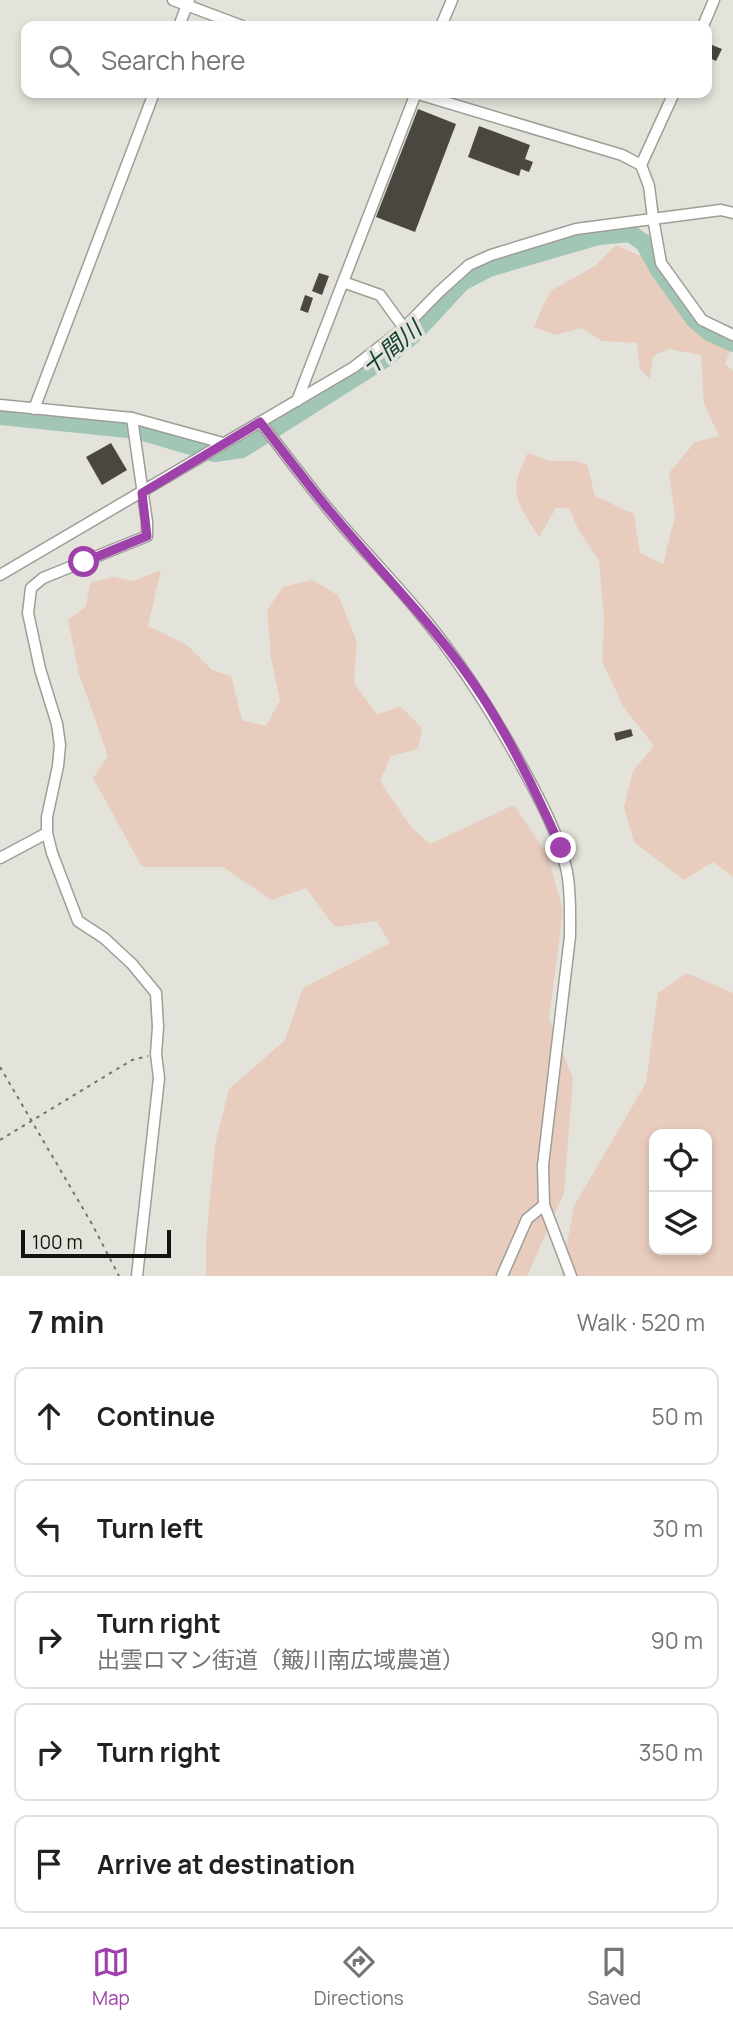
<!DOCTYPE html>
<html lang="en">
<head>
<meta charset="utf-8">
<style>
	body { margin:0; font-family:Manrope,"Noto Sans JP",sans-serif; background:#f6f6f6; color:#202124 }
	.controls { position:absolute; right:21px; bottom:21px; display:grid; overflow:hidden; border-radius:14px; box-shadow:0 4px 10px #0003 }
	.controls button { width:63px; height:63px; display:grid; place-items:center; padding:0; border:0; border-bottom:2px solid #e0e0e0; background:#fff; color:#202124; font:35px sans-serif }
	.scale { position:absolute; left:21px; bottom:18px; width:150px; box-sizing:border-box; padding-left:7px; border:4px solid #131311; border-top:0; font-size:19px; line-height:24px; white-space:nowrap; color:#131311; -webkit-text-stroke:5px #e3e3db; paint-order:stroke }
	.stop { position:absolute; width:21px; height:21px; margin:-16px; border:5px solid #9f41aa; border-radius:50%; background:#fff }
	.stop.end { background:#9f41aa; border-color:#fff; box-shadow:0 2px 7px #0008 }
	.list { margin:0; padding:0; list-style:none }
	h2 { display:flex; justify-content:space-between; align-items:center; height:91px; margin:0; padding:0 28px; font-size:30px }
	h2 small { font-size:23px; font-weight:400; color:#757577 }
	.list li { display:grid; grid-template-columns:46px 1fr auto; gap:21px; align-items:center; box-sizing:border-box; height:98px; margin:0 14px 14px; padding:0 14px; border:2px solid #e0e0e0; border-radius:14px }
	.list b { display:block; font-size:26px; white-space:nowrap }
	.list p { margin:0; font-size:23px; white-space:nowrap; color:#757577 }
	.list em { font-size:23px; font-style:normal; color:#757577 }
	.icon { flex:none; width:38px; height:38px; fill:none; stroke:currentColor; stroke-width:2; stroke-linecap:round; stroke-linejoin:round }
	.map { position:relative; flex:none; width:733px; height:1276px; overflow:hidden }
	.search { position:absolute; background:#fff; box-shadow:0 4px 10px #0003; left:21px; right:21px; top:21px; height:77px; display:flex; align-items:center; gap:18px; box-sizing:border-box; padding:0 24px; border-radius:14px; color:#757577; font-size:26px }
	.sheet { height:651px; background:#fff }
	nav { display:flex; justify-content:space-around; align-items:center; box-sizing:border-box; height:98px; border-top:2px solid #e0e0e0; background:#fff; font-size:19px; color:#757577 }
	nav a { display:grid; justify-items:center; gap:4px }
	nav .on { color:#9f41aa }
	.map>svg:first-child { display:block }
</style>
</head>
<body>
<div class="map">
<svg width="733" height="1276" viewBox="0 0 733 1276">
	<rect width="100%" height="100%" fill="#e3e3db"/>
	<g fill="#e8ccbd" fill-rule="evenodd">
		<path d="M616,245l25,11 55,71 35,21 -6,16 8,7v506l-20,-15 -29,18 -50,-38 -10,-35 9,-36 21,-25 -31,-40 -21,-45 2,-41 -5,-59 -21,-32 -9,-21h-13l-17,29c-22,-35 -32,-44 -11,-84l21,8h24l14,3 8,32 39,18 6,39 23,11 12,-48 -6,-43 26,-31 24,-6 -15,-32 -3,-49 -32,-6 -16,7 -3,23 -10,-10 -3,-26 -35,-2 -20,-13 -27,7 -21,-8 10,-24 8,-13 43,-24z"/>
		<polygon points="161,570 148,626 187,645 212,670 231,676 242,720 266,726 280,700 271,658 267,610 283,587 312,580 338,595 357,642 354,683 377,715 400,706 422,728 418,749 391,756 380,781 411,827 430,844 514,805 548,856 563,911 549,1018 573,1079 564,1193 527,1276 206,1276 206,1242 215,1145 229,1089 285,1040 303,988 390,943 376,921 335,927 306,888 272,900 223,867 142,867 93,778 108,756 79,674 68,620 86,606 90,583 113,577 134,581"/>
		<path d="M687,973l46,20v283h-172l13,-70 72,-123 12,-90zM654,1134h53v116h-53z"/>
	</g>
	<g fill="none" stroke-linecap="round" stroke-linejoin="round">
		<polyline stroke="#a2c6b5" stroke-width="18" points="0,416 137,430 215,453 242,449 386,358 415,333 462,282 489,268 598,236 630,233 644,243 659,270 695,320 709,332 733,343"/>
	</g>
	<g fill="#4a4640">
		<polygon points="707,43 722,49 716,61 707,57"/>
		<polygon points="418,109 456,124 415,232 376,217"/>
		<polygon points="479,126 530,145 525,159 533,162 529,172 521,169 519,176 468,157"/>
		<polygon points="319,273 329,276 322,295 312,291"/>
		<polygon points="305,295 313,298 308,313 300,310"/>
		<polygon points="111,443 127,470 102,485 86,457"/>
		<polygon points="631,729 633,736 616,741 614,733"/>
	</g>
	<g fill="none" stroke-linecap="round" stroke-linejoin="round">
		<g stroke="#9e9e96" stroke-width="13">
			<g id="minor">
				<polyline points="173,0 242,26"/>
				<polyline points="179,26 189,0"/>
				<polyline points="441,26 452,0"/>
				<polyline points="703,26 714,0"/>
				<polyline points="415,93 622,155 641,165 649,186 653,218 661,263 702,320 733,335"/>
				<polyline points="641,165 674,93"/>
				<polyline points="343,282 380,295 404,328"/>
				<polyline points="297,401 416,93"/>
				<polyline points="0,405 132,418 223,443"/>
				<polyline points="34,409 154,93"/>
				<polyline points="132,418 147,522 147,536 43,578 31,588 28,613 40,669 57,724 60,745 58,766 47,817 47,833 52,853 78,921 104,938 132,964 156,993 158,1027 156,1054 159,1078 137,1276"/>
				<path d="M260,422c23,29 45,59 69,88 28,34 60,66 88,100 41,48 74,100 104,155 18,33 38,69 46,107 4,21 3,43 3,64l-27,229 1,40 27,71"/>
				<polyline points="0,575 354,367 404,328 439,292 469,265 491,255 576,229 721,210 733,213"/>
				<polyline points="0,858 47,833"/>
				<polyline points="502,1276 527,1219 544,1205"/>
			</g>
		</g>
		<g stroke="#74746f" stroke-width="2" stroke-dasharray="3.5 5" stroke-linecap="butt">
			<polyline points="0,1067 92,1224 119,1276"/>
			<polyline points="0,1140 132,1060 148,1056"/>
		</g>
		<use href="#minor" stroke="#fff" stroke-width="10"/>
	</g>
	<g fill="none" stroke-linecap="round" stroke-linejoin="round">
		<path stroke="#9f41aa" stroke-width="9" d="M84,562l63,-26 -5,-43 118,-71c23,29 45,59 69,88 51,62 109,118 153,186 31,48 56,100 79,152"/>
	</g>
	<g text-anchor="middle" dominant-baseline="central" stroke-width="7" stroke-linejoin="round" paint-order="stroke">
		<g font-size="23" font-style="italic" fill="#10412f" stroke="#e3e3db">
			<text transform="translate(391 347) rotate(-40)">十間川</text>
		</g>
	</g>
</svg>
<div class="controls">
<button><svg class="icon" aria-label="locate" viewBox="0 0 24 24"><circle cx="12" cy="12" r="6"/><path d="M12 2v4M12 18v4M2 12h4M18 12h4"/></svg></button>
<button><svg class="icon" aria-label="layers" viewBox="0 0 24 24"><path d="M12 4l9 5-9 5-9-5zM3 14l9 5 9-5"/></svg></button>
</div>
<div class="scale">100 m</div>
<div class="stop" style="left:84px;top:562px"></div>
<div class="stop end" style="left:561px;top:848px"></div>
<div class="search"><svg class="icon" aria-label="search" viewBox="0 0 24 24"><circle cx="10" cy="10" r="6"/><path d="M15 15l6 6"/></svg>Search here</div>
</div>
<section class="sheet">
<h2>7 min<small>Walk · 520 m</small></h2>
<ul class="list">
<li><svg class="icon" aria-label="ahead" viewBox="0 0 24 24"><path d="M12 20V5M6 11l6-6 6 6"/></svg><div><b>Continue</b></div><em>50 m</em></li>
<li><svg class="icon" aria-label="left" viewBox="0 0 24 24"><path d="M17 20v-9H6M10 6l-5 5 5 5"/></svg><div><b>Turn left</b></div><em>30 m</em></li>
<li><svg class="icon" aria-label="right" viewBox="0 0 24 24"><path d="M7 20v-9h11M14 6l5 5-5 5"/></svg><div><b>Turn right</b><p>出雲ロマン街道（簸川南広域農道）</p></div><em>90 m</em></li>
<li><svg class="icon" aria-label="right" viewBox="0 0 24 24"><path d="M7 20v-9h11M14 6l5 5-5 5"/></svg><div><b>Turn right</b></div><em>350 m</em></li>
<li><svg class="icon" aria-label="arrive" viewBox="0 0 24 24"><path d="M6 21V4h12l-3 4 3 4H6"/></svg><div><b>Arrive at destination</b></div></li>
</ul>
</section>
<nav>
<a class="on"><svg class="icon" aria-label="map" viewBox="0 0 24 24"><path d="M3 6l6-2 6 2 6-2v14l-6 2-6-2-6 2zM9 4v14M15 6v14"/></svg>Map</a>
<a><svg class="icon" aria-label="directions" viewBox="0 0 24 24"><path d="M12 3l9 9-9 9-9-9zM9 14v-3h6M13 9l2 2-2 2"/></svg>Directions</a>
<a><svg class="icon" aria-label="saved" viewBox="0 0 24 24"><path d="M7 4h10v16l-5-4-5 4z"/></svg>Saved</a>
</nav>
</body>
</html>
